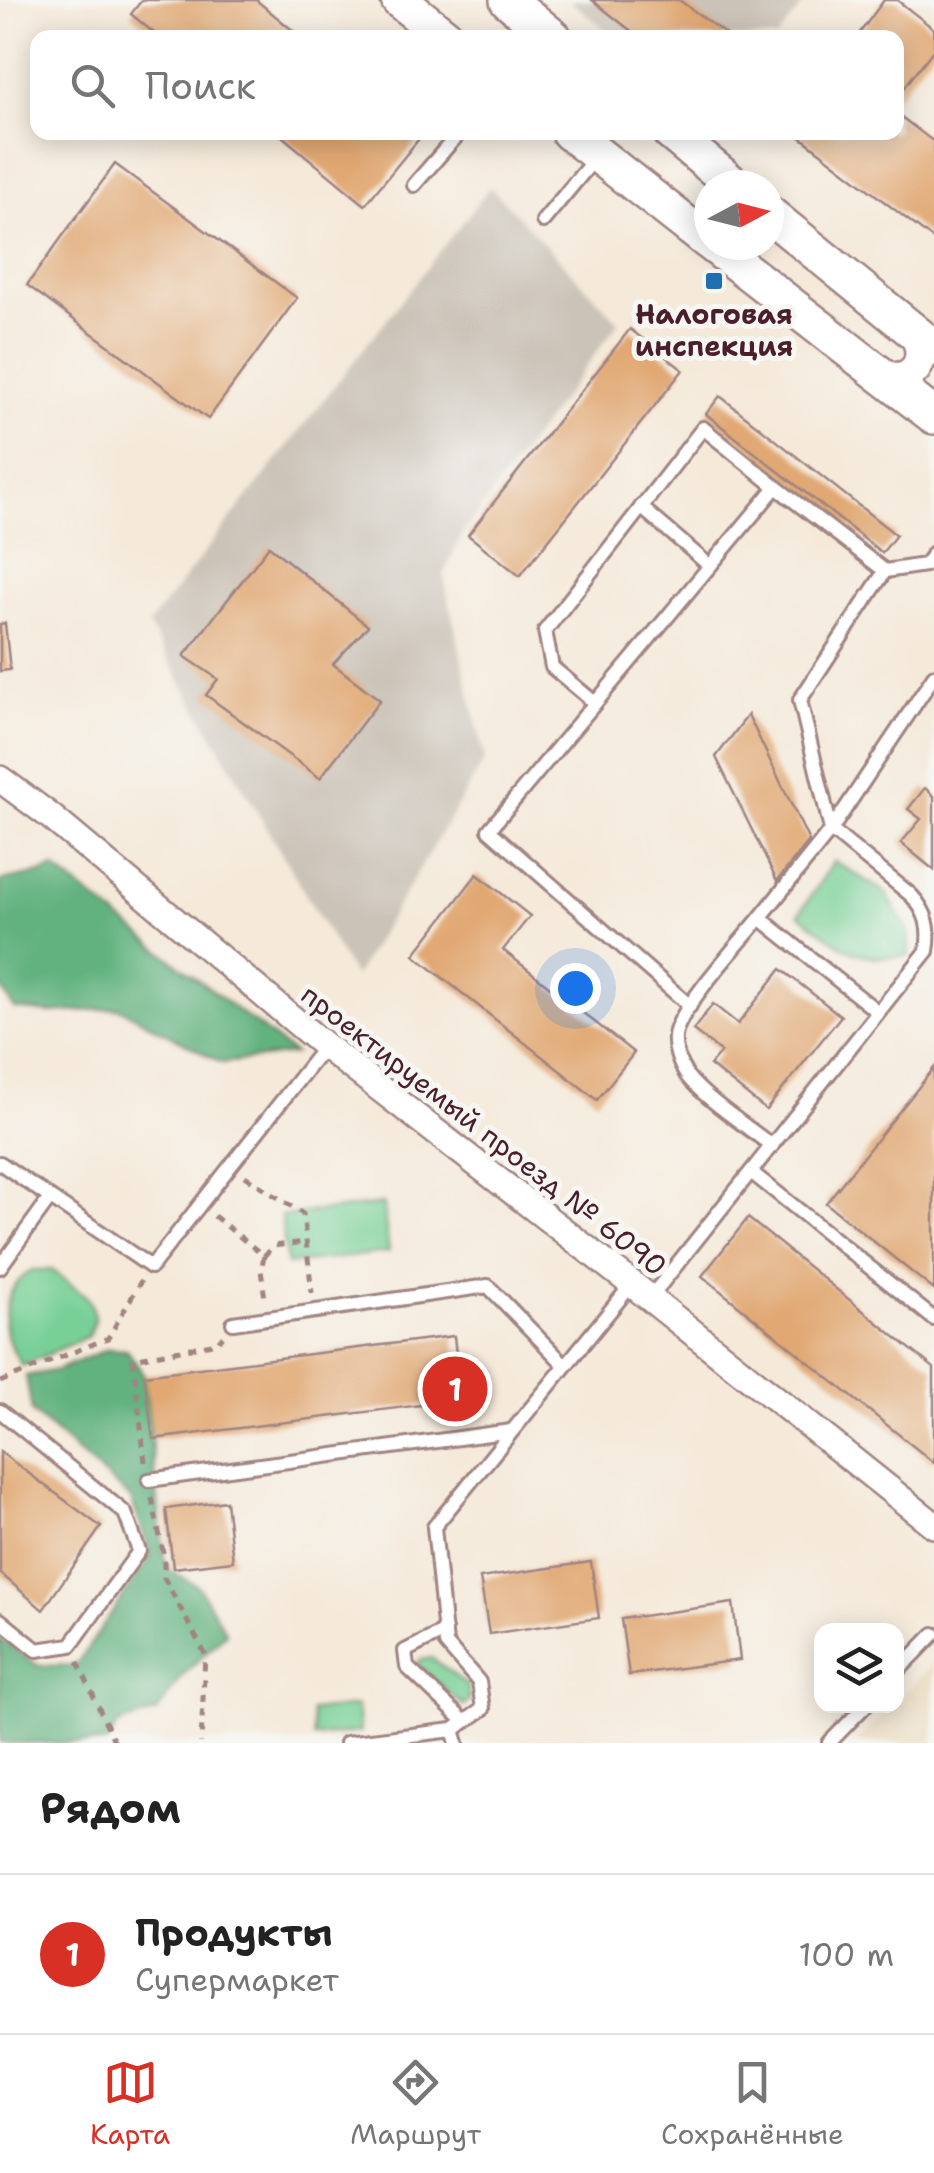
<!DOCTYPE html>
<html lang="ru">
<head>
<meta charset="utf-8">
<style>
	body { margin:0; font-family:"Shantell Sans",sans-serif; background:#f6f6f6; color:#222 }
	.controls { position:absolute; right:30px; bottom:30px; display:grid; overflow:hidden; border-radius:20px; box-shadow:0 5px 25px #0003 }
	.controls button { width:90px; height:90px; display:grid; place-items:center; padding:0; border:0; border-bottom:2px solid #e0e0e0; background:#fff; color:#222; font:50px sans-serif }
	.compass { position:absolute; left:694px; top:170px; width:90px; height:90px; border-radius:50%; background:#fff; box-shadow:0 5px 25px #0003; rotate:83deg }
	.you { position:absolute; left:575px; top:988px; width:35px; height:35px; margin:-25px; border:8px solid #fff; border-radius:50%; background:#1a73e8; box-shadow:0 0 0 15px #1a73e833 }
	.badge { display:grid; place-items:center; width:65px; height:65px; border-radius:50%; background:#d93025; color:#fff; font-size:32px; font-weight:700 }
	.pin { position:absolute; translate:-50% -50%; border:5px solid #fff; box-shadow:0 2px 10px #0006 }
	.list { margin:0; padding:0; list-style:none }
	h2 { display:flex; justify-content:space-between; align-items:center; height:130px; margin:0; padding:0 40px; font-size:42px }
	h2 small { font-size:32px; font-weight:400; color:#767676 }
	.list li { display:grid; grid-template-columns:65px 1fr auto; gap:30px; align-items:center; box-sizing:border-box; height:160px; padding:0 40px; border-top:2px solid #e0e0e0 }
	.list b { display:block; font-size:38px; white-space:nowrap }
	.list p { margin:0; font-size:32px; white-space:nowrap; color:#767676 }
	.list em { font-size:32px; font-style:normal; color:#767676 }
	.icon { flex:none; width:55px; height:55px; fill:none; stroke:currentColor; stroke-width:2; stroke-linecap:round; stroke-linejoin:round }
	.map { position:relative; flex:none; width:934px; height:1743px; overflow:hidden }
	.search { position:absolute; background:#fff; box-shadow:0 5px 25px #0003; left:30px; right:30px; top:30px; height:110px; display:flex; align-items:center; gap:25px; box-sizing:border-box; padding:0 35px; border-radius:20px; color:#767676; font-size:38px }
	.sheet { height:290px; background:#fff }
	nav { display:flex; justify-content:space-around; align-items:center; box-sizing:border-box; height:140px; border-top:2px solid #e0e0e0; background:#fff; font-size:28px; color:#767676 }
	nav a { display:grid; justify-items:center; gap:5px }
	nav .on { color:#d93025 }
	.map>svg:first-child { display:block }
</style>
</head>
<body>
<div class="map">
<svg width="934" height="1743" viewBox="0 0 934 1743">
	<rect width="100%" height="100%" fill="#f6f6f2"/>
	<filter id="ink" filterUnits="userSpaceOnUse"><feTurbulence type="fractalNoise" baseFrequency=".01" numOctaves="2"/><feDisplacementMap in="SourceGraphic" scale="20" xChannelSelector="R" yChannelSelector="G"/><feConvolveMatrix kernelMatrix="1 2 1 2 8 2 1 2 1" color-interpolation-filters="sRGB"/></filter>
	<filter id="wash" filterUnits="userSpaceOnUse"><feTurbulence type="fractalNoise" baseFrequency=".0048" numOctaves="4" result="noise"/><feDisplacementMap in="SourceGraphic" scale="40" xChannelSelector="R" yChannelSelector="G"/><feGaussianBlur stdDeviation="2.25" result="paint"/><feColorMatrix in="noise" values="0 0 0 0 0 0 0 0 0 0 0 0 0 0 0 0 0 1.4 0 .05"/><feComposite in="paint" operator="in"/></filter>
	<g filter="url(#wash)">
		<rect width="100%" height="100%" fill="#f5e9d9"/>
		<polygon fill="#ebd8ba" points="934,1663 934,1743 855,1743 892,1706 896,1706 897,1701"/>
		<g fill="#cbc3b8">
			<polygon points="569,0 806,0 777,38 615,37"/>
			<polygon points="490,187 619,322 464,531 443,575 485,760 354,977 148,625"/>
		</g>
		<g fill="#78d096" stroke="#617860" stroke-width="2.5">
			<path d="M834,861l52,32 22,37 1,26c-56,7 -69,-11 -110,-42z"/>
			<polygon points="383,1204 389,1252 287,1264 281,1216"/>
			<path d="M32,1270h20l36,28 5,11 1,11 -6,16 -66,30c-18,-31 -22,-39 -12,-72 7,-11 11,-17 22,-24z"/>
			<polygon points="432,1658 467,1685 470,1700 464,1706 418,1666 419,1660"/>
			<polygon points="357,1706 360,1732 314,1737 311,1711"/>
		</g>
		<g fill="#62b27f" stroke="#566855" stroke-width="2.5">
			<polygon points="54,868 294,1054 222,1063 119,1008 51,1013 14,1009 0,986 0,881 42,873"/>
			<polygon points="108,1349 127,1350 144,1375 164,1557 169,1570 198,1586 226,1633 184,1674 157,1712 117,1725 107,1743 0,1743 0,1639 39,1666 76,1665 151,1556 131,1499 32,1412 26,1376 57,1370"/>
		</g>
		<g id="blocks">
			<g fill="#e1a873">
				<polygon points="142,0 256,0 302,38 160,38 131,14"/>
				<polygon points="592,0 679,0 731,38 640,38"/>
				<polygon points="884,0 897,0 934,29 934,49 896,98 896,38 856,38"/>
				<polygon points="896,113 934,142 934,240 794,132 896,132"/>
				<polygon points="277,132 419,132 422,135 365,205"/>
				<polygon points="115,164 297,298 208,419 27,285"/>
				<polygon points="630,329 683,370 520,576 468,535"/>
				<polygon points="720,396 896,535 882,553 706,414"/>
				<polygon points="269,546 368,626 333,664 380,700 320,778 206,695 218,679 184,656"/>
				<polygon points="5,623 10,670 0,671 0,624"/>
				<polygon points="748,715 809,841 777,881 716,757"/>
				<polygon points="925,788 934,796 934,870 901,843 921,819 908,809"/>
				<polygon points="477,874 530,916 503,950 634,1053 597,1100 414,955"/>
				<polygon points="781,969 841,1016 766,1110 710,1065 721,1052 693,1030 713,1004 738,1024"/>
				<polygon points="934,1068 934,1290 826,1203"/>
				<polygon points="748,1218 934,1368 934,1463 702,1276"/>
				<polygon points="454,1336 461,1400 153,1439 144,1375"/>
				<polygon points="0,1452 101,1527 43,1610 0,1573"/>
				<polygon points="226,1501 233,1561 173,1568 166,1509"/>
				<polygon points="591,1562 599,1618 489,1634 480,1578"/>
				<polygon points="733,1603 740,1660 629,1675 621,1619"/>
			</g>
		</g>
	</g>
	<g filter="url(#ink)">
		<use href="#blocks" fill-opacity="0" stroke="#a08482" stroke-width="2.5"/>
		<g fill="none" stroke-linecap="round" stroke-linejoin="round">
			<g stroke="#a08482" stroke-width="18">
				<g id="service">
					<polyline points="414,185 460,132"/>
					<polyline points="543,221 596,157"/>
					<polyline points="641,507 710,566"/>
					<polyline points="885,571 925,565 934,553"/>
					<polyline points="595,703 552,667 545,631 703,428 776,487 489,830 690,1006"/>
					<path d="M760,918c-21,26 -75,84 -84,113 -4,14 3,33 11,45 18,23 61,51 85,70"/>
					<polyline points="878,1012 760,918 831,830 934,676"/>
					<polyline points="0,1163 151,1267 325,1046"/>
					<polyline points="751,1172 934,1319"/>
					<polyline points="0,1267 50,1198"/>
					<path d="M650,1298l277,-347c4,-23 0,-39 -16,-56l-80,-65 -31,-130 85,-129 -109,-84"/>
					<polyline points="233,1323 488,1286 565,1365"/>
					<polyline points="0,1411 125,1513 139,1551 71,1645 37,1650 0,1620"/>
					<polyline points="149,1480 511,1431"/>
					<polyline points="445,1631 405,1651 407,1667 465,1722"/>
					<polyline points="896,1673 934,1634"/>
					<polyline points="346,1743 453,1730"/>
					<polyline points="457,1743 453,1730 483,1709 479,1682 446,1644 434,1527 632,1284"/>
					<polyline points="829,1743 865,1706"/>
				</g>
			</g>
			<g stroke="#a08482" stroke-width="30">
				<polyline id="minor" points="0,779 50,816 325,1046 632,1284 934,1525"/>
			</g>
			<g stroke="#a08482" stroke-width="35">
				<path id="tertiary" d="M878,373c32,17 56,-14 34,-42"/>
			</g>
			<g stroke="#a08482" stroke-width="40">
				<g id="secondary">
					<polyline points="399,0 447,38"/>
					<polyline points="508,0 554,38"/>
					<polyline points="569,132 709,242"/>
					<polyline points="670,132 734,185"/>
					<polyline points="769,214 934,348"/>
					<polyline points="713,245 934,416"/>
				</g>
			</g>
			<g stroke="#a08482" stroke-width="5" stroke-dasharray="8 8" stroke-linecap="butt">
				<polyline points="245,1176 303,1214 312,1293"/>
				<polyline points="214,1216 264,1256 261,1270 265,1299"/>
				<polyline points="264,1256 273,1246 306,1242"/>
				<polyline points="0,1382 108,1338 141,1281"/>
				<polyline points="145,1462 133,1359 217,1343 223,1336"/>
				<polyline points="152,1498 164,1557 164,1578 205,1654 201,1743"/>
				<polyline points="78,1662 115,1743"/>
			</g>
			<use href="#service" stroke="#fff" stroke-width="12"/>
			<use href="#minor" stroke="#fff" stroke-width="25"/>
			<use href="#tertiary" stroke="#fff" stroke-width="30"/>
			<use href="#secondary" stroke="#fff" stroke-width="35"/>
		</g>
	</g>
	<rect fill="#1f6fb2" stroke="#f6f6f2" stroke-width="4" x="704" y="271" width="20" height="20" rx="5"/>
	<g text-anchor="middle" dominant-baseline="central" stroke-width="10" stroke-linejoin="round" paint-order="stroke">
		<g font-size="28" font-weight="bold" fill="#4a1f2b" stroke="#f6f6f2">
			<text x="714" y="314">Налоговая<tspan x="714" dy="32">инспекция</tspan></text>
		</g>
		<g font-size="28" fill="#4a1f2b" stroke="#f6f6f2">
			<text transform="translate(484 1130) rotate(38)">проектируемый проезд № 6090</text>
		</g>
	</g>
</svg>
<div class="controls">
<button><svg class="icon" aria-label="layers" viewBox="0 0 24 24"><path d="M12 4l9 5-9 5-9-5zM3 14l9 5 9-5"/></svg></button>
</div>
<svg class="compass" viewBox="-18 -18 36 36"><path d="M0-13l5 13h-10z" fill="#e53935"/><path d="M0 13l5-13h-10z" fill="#767676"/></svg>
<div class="you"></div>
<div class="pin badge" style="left:455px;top:1389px">1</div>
<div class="search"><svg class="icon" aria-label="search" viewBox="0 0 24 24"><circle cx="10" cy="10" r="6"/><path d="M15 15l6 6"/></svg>Поиск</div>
</div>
<section class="sheet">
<h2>Рядом<small></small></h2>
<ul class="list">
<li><span class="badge">1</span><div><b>Продукты</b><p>Супермаркет</p></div><em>100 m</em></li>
</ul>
</section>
<nav>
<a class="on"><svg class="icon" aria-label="map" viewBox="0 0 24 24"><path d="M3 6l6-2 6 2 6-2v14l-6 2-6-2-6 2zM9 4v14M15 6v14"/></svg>Карта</a>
<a><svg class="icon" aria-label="directions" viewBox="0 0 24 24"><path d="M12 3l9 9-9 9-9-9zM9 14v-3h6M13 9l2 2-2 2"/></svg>Маршрут</a>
<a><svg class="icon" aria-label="saved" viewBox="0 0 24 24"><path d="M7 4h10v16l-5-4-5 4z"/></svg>Сохранённые</a>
</nav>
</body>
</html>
